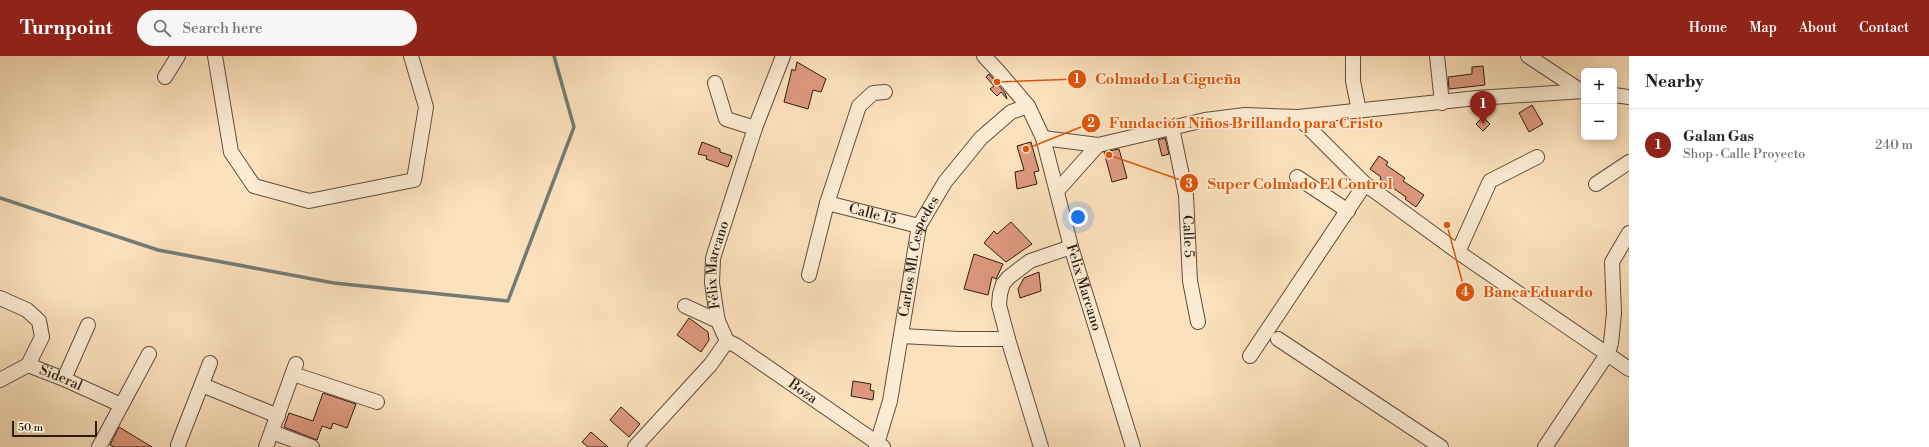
<!DOCTYPE html>
<html lang="en">
<head>
<meta charset="utf-8">
<style>
	body { margin:0; font-family:"Libre Bodoni",serif; background:#f6f6f6; color:#202124 }
	.controls { position:absolute; right:12px; top:12px; display:grid; overflow:hidden; border-radius:6px; box-shadow:0 2px 10px #0003 }
	.controls button { width:36px; height:36px; display:grid; place-items:center; padding:0; border:0; border-bottom:1px solid #e0e0e0; background:#fff; color:#202124; font:20px sans-serif }
	.scale { position:absolute; left:12px; bottom:10px; width:85px; box-sizing:border-box; padding-left:4px; border:2px solid #2e1c11; border-top:0; font-size:11px; line-height:14px; white-space:nowrap; color:#2e1c11; -webkit-text-stroke:3px #fcecd3; paint-order:stroke }
	.you { position:absolute; left:1078px; top:161px; width:14px; height:14px; margin:-10px; border:3px solid #fff; border-radius:50%; background:#1a73e8; box-shadow:0 0 0 6px #1a73e833 }
	.badge { display:grid; place-items:center; width:26px; height:26px; border-radius:50%; background:#8f2418; color:#fff; font-size:13px; font-weight:700 }
	.pin { position:absolute; translate:-50% -33px; filter:drop-shadow(0 1px 2px #0008) }
	.pin::after { content:''; position:absolute; top:21px; width:14px; height:12px; background:inherit; clip-path:polygon(0 0,100% 0,50% 100%) }
	.list { margin:0; padding:0; list-style:none }
	h2 { display:flex; justify-content:space-between; align-items:center; height:52px; margin:0; padding:0 16px; font-size:17px }
	h2 small { font-size:13px; font-weight:400; color:#757577 }
	.list li { display:grid; grid-template-columns:26px 1fr auto; gap:12px; align-items:center; box-sizing:border-box; height:72px; padding:0 16px; border-top:1px solid #e0e0e0 }
	.list b { display:block; font-size:15px; white-space:nowrap }
	.list p { margin:0; font-size:13px; white-space:nowrap; color:#757577 }
	.list em { font-size:13px; font-style:normal; color:#757577 }
	.icon { flex:none; width:22px; height:22px; fill:none; stroke:currentColor; stroke-width:2; stroke-linecap:round; stroke-linejoin:round }
	.map { position:relative; flex:none; width:1629px; height:391px; overflow:hidden }
	header { display:flex; align-items:center; gap:24px; box-sizing:border-box; height:56px; padding:0 20px; background:#8f2418; color:#fff }
	header strong { font-size:19px }
	nav { display:flex; gap:22px; margin-inline-start:auto; font-size:14px }
	.search { width:280px; height:36px; background:#f6f6f6; display:flex; align-items:center; gap:10px; box-sizing:border-box; padding:0 14px; border-radius:22px; color:#757577; font-size:15px }
	main { display:flex }
	aside { flex:1; background:#fff }
	.map>svg:first-child { display:block }
</style>
</head>
<body>
<header>
<strong>Turnpoint</strong>
<div class="search"><svg class="icon" aria-label="search" viewBox="0 0 24 24"><circle cx="10" cy="10" r="6"/><path d="M15 15l6 6"/></svg>Search here</div>
<nav><a>Home</a><a>Map</a><a>About</a><a>Contact</a></nav>
</header>
<main>
<div class="map">
<svg width="1629" height="391" viewBox="0 0 1629 391">
	<rect width="100%" height="100%" fill="#fbe1bc"/>
	<filter id="stains"><feTurbulence type="fractalNoise" baseFrequency=".005" numOctaves="4"/><feColorMatrix values="0 0 0 0 .2 0 0 0 0 .09 0 0 0 0 .02 0 0 0 .5 -.17"/></filter>
	<radialGradient id="worn" r=".72"><stop offset=".6" stop-color="#630" stop-opacity="0"/><stop offset="1" stop-color="#630" stop-opacity=".3"/></radialGradient>
	<g fill="none" stroke-linecap="round" stroke-linejoin="round">
		<polyline stroke="#727c73" stroke-width="3.5" points="0,142 158,194 334,227 508,245 574,71 554,0"/>
	</g>
	<g fill="#de997f" stroke="#2e1c11">
		<polygon points="797,6 826,23 821,36 813,34 808,53 784,46 792,13 795,15"/>
		<polygon points="1483,10 1485,29 1449,33 1448,21 1472,18 1472,11"/>
		<polygon points="989,18 1005,37 1007,43 1001,36 997,40 990,33 994,30 986,21"/>
		<polygon points="1532,49 1543,68 1529,76 1519,57"/>
		<polygon points="1483,61 1490,68 1483,75 1476,68"/>
		<polygon points="1165,82 1169,98 1162,100 1158,84"/>
		<polygon points="702,86 720,93 720,96 732,100 728,111 706,103 707,100 698,98"/>
		<polygon points="1031,86 1039,115 1034,116 1037,128 1017,133 1015,116 1024,114 1017,90"/>
		<polygon points="1119,93 1127,122 1112,126 1104,96"/>
		<polygon points="1379,100 1388,106 1386,109 1405,122 1403,125 1424,139 1416,151 1405,143 1406,141 1380,123 1381,121 1370,113"/>
		<polygon points="1011,166 1032,188 1006,206 984,187 994,175 997,178"/>
		<polygon points="974,198 1003,208 996,223 992,221 988,239 964,233"/>
		<polygon points="1039,216 1041,235 1020,242 1018,233 1024,222"/>
		<polygon points="689,262 708,276 709,284 701,296 677,279"/>
		<polygon points="853,325 871,328 870,334 874,335 873,344 851,340"/>
		<polygon points="323,337 356,348 347,372 333,367 331,373 322,370 317,384 284,371 289,357 313,365"/>
		<polygon points="621,351 640,368 629,381 610,364"/>
		<polygon points="119,371 152,391 114,391 110,389"/>
		<polygon points="591,376 608,391 588,391 582,386"/>
	</g>
	<g fill="none" stroke-linecap="round" stroke-linejoin="round">
		<g stroke="#614d3c" stroke-width="16">
			<g id="minor">
				<polyline points="215,0 231,96 254,130 309,145 414,124 426,51 411,0"/>
				<path id="s1" d="M984,0l14,15 30,35 15,32 28,109 62,200"/>
				<polyline points="1353,0 1353,25 1359,55"/>
				<polyline points="1437,0 1442,47"/>
				<polyline points="1528,0 1581,35"/>
				<polyline points="165,21 178,0"/>
				<polyline points="715,27 726,63 755,72"/>
				<polyline points="1614,39 1629,41"/>
				<polyline points="1298,61 1365,128 1458,196 1629,313"/>
				<path id="s2" d="M1172,72l14,67 4,86 8,41"/>
				<polyline points="1043,82 1098,89 1205,64 1245,59 1298,61 1477,42 1584,35"/>
				<polyline points="1297,121 1348,155"/>
				<polyline points="1596,128 1629,106"/>
				<polyline points="1057,135 1098,89"/>
				<path id="s3" d="M827,147l92,23"/>
				<polyline points="1458,196 1490,125 1537,101"/>
				<polyline points="809,219 827,147 859,50 873,37 885,36"/>
				<polyline points="0,242 27,254 39,265 42,281 28,309"/>
				<polyline points="685,250 718,265"/>
				<polyline points="901,280 959,283 1008,283"/>
				<polyline points="1278,283 1441,391"/>
				<path id="s4" d="M727,285l-9,-20 -2,-11 -4,-27 1,-25 42,-130 28,-72"/>
				<path id="s5" d="M727,285l10,5 146,101"/>
				<polyline points="1250,300 1365,128"/>
				<polyline points="293,318 377,346"/>
				<polyline points="64,323 88,269"/>
				<path id="s6" d="M0,324l28,-15 36,14 57,26"/>
				<polyline points="202,329 278,360"/>
				<polyline points="272,376 312,391"/>
				<polyline points="178,389 210,307"/>
				<polyline points="99,391 149,298"/>
				<polyline points="266,391 296,308"/>
				<polyline points="635,391 711,308 727,285"/>
				<path id="s7" d="M876,391l14,-46 29,-175 26,-44 36,-44 30,-26 17,-6"/>
				<polyline points="1041,391 1008,283 999,249 1000,238 1003,228 1009,221 1030,205 1071,191"/>
				<polyline points="1545,391 1608,297 1611,287 1614,257 1612,206 1629,177"/>
			</g>
		</g>
		<use href="#minor" stroke="#fcecd3" stroke-width="14"/>
	</g>
	<g text-anchor="middle" dominant-baseline="central" stroke-width="3" stroke-linejoin="round" paint-order="stroke">
		<g font-size="14" fill="#2e1c11" stroke="#fcecd3">
			<text stroke="none"><textPath href="#s3" startOffset="47">Calle 15</textPath></text>
			<text stroke="none"><textPath href="#s2" startOffset="110">Calle 5</textPath></text>
			<text stroke="none"><textPath href="#s7" startOffset="196">Carlos Ml. Cespedes</textPath></text>
			<text stroke="none"><textPath href="#s4" startOffset="79">Félix Marcano</textPath></text>
			<text stroke="none"><textPath href="#s1" startOffset="257">Felix Marcano</textPath></text>
			<text stroke="none"><textPath href="#s6" startOffset="67">Sideral</textPath></text>
			<text stroke="none"><textPath href="#s5" startOffset="91">Boza</textPath></text>
		</g>
	</g>
	<path fill="none" stroke="#df560c" stroke-width="1.5" d="M997 26L1077 23M1026 93L1091 67M1109 99L1189 127M1447 169L1465 236"/>
	<g fill="#df560c" stroke="#fcecd3" stroke-width="1.5">
		<circle cx="997" cy="26" r="4"/>
		<circle cx="1026" cy="93" r="4"/>
		<circle cx="1109" cy="99" r="4"/>
		<circle cx="1447" cy="169" r="4"/>
		<circle cx="1077" cy="23" r="10"/>
		<circle cx="1091" cy="67" r="10"/>
		<circle cx="1189" cy="127" r="10"/>
		<circle cx="1465" cy="236" r="10"/>
	</g>
	<g font-size="12" text-anchor="middle" font-weight="bold" fill="#fff">
		<text x="1077" y="27">1</text>
		<text x="1091" y="71">2</text>
		<text x="1189" y="132">3</text>
		<text x="1465" y="240">4</text>
	</g>
	<g font-size="15" text-anchor="middle" font-weight="bold" fill="#df560c" stroke="#fcecd3" stroke-width="3" stroke-linejoin="round" paint-order="stroke">
		<text x="1168" y="28">Colmado La Cigueña</text>
		<text x="1246" y="72">Fundación Niños Brillando para Cristo</text>
		<text x="1300" y="133">Super Colmado El Control</text>
		<text x="1538" y="241">Banca Eduardo</text>
	</g>
	<rect width="100%" height="100%" filter="url(#stains)"/>
	<rect width="100%" height="100%" fill="url(#worn)"/>
</svg>
<div class="controls">
<button>+</button>
<button>−</button>
</div>
<div class="scale">50 m</div>
<div class="you"></div>
<div class="pin badge" style="left:1483px;top:68px">1</div>
</div>
<aside>
<h2>Nearby<small></small></h2>
<ul class="list">
<li><span class="badge">1</span><div><b>Galan Gas</b><p>Shop · Calle Proyecto</p></div><em>240 m</em></li>
</ul>
</aside>
</main>
</body>
</html>
